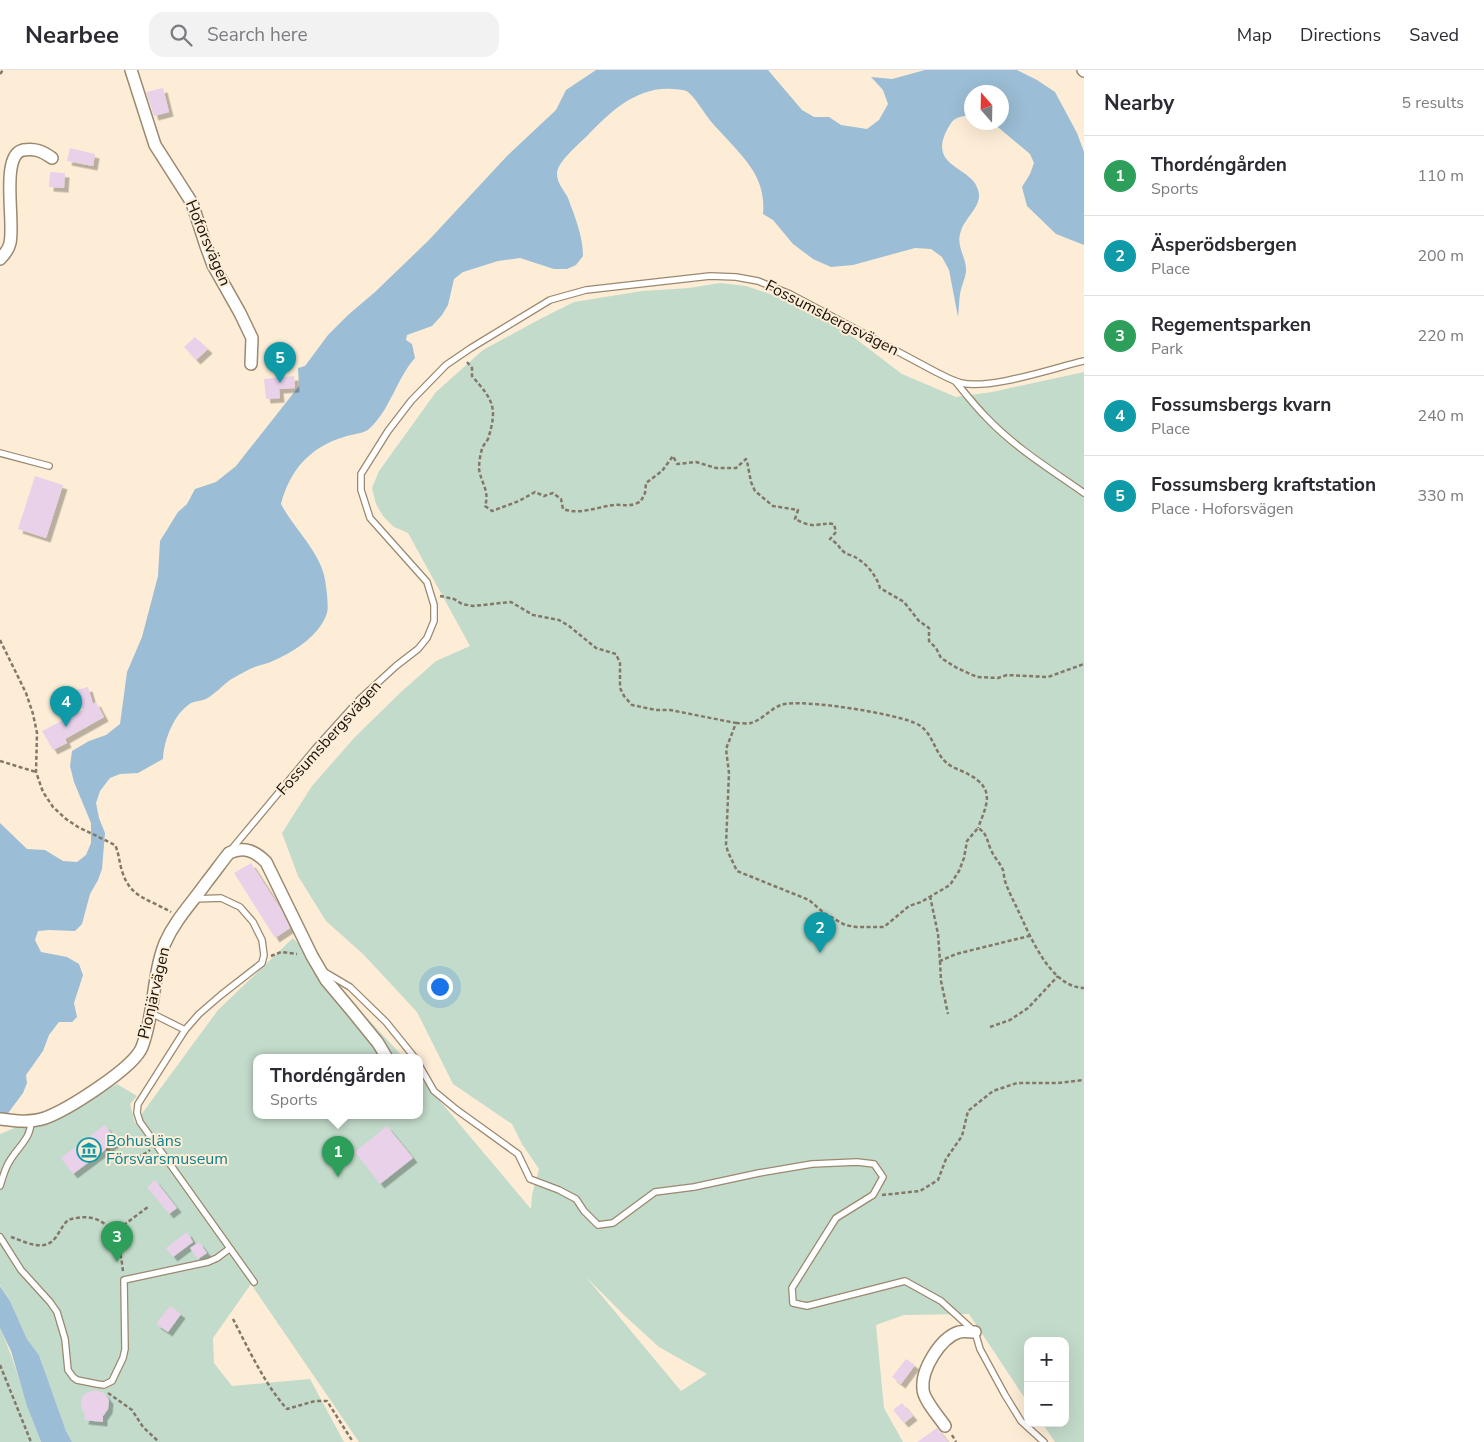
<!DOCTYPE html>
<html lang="en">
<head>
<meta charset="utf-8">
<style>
	body { margin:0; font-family:"Nunito Sans",sans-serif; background:#f2f2f3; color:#2b2b33 }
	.controls { position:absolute; right:15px; bottom:15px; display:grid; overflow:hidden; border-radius:10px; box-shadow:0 5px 20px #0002 }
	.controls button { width:45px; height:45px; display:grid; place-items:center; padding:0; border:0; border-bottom:1px solid #e1e1e2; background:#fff; color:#2b2b33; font:25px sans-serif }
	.compass { position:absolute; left:964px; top:15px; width:45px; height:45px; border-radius:50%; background:#fff; box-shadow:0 5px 20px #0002; rotate:340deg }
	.you { position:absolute; left:439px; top:916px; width:18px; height:18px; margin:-12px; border:4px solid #fff; border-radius:50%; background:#1a73e8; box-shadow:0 0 0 8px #1a73e833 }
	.badge { display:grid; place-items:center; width:32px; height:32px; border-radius:50%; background:#ea580c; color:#fff; font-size:16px; font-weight:700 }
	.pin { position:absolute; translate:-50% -41px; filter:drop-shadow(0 1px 2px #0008) }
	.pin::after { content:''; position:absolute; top:26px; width:18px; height:15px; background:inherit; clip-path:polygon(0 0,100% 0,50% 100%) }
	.popup { position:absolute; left:253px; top:984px; width:170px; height:65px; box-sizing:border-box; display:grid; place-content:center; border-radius:10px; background:#fff; filter:drop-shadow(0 1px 4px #0005); font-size:16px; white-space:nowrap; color:#7c7c81 }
	.popup b { font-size:19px; color:#2b2b33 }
	.popup::after { content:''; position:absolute; left:50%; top:100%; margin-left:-10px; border:10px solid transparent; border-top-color:#fff }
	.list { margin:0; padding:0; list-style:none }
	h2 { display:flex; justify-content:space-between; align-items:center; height:65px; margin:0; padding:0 20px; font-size:21px }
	h2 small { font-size:16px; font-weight:400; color:#7c7c81 }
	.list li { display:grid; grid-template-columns:32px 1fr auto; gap:15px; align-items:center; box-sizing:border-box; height:80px; padding:0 20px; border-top:1px solid #e1e1e2 }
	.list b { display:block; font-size:19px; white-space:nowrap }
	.list p { margin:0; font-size:16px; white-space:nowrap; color:#7c7c81 }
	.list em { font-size:16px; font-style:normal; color:#7c7c81 }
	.icon { flex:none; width:28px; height:28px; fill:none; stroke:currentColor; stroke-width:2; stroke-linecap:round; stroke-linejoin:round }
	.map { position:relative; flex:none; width:1084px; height:1372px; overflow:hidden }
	header { display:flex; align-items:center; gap:30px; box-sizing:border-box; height:70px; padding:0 25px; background:#fff; border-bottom:1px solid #e1e1e2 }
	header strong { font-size:24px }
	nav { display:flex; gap:28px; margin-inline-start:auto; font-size:18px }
	.search { width:350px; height:45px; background:#f2f2f3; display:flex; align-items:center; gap:12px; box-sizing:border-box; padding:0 18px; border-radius:15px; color:#7c7c81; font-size:19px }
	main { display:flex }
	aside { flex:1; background:#fff }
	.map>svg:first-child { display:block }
</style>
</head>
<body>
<header>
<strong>Nearbee</strong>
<div class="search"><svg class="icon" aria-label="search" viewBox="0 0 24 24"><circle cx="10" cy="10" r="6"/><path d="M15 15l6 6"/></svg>Search here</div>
<nav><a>Map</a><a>Directions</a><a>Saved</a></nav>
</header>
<main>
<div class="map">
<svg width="1084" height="1372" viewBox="0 0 1084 1372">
	<defs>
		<filter id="shadow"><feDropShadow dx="4.5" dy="4.5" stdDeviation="0" flood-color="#0004"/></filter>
	</defs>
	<rect width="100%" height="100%" fill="#fdedd7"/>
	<g fill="#c3dbca" fill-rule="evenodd">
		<path d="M720,213l26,3 36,12 39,18 35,23 46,35 54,23 36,-5 92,-20v1070h-29l-13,-19h23v-82h-37v62l-59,-89 -65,1 -28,10 8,83 19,34h-544l-108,-158 -38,54 1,25 18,23 78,-7 34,63h-272l-6,-11 -27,-76 -12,-16 -17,-38 -10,-16v-151l22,-9 43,-11 52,-30 20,12 -7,8 5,19 83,-113 75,-72 111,120h-147v58h162v-40l112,133 1,-14 7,-26 -17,-25 -10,-20 -59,-40 -36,-72 -54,-58 -37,-33 -28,-45 -16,-43 30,-47 42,-48 47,-46 35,-31 34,-15 -62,-113 -14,-6 -11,-11 -7,-12 -4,-16 7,-17 57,-79 47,-42 59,-32 32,-16 68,-11 47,-3zM586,1207l39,39 34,31 48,27 -26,17z"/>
		<path d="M0,1258c17,37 25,77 41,114h-41z"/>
	</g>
	<g fill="#9bbdd5">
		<path d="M596,0h172l34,40 12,7h15l12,8 26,4 12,-9 9,-16 -5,-14 -12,-13 21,2 33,-9h92l20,10 18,12 22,41 7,19v93l-28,-11 -29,-28 -5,-19 8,-13 4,-11 -4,-9 -37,-31 9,-1v-30h-30l-1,24c-6,-1 -16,1 -20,7 -30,47 25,41 28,71 1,14 -14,24 -18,37 -6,15 6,26 5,41 -1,7 -5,15 -6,22 -1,7 -1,15 -2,23l-9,-47 -7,-13 -11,-8 -16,-1 -62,17 -22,2 -18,-8 -20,-15 -20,-24 -10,-6c3,-34 -15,-52 -36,-75 -6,-7 -13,-13 -18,-20 -7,-9 -12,-19 -21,-27 -4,-3 -10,-2 -15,-3 -36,-3 -63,23 -86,47 -9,9 -30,26 -30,38 0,9 7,16 11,24 7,19 15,38 15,58l-7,9 -9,4h-13l-34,-11 -22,3 -35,11 -9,7 -6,26 -6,10 -10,11 -25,9 -1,5 6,4 3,14c-19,21 -24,51 -46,71 -6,5 -18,5 -25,8 -34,10 -54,33 -63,67 12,23 37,46 43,71 2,8 5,31 3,38 -7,22 -32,38 -52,47 -8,4 -17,5 -25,9 -7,4 -14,7 -20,11 -8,6 -15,14 -24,19 -5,2 -10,2 -15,4 -17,11 -27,36 -28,56l-25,14 -18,1 -10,4 -10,13 -4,12 3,15 6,15 -3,36 -4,11 -8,14 -8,30 -7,7 -26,-1 -11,1 -3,9 6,12 26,5 12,7 4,11 -9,28 3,14 -5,5h-13l-10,13 -6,16 -17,24 1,8 -4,10 -23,31v-301l27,26 18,1 18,11 14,1 9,-7 5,-12v-20l-17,-41 -4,-16 2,-15 17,-10 17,-6 14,-11 7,-52 15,-35 16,-61 2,-35 18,-29 9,-8 8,-15 21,-7 20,-16 63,-80 -1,-18 7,-2 23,-31 20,-20 27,-23 53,-51 79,-85 49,-46 10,-20z"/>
		<polygon points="0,1216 10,1231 27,1269 39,1285 66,1361 72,1372 41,1372 27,1336 11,1281 0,1258"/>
	</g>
	<g fill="#ead1ea" filter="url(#shadow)">
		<polygon points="163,18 169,42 154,46 146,22"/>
		<polygon points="70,78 95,84 93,96 67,91"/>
		<polygon points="50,102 65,103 64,118 49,117"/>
		<polygon points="195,267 208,279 196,290 184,277"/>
		<polygon points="294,306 295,318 279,319 280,328 266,329 264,309"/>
		<polygon points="35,406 63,415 46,468 18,459"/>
		<polygon points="88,617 93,634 96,632 104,647 65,669 67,673 53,680 42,661 83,640 76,620"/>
		<polygon points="251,793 282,841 290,858 275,868 234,803"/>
		<polygon points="105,1055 117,1071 73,1104 61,1088"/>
		<polygon points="387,1056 413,1088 380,1114 355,1082"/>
		<polygon points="155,1110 177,1138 169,1144 147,1117"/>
		<polygon points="187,1162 193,1172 173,1187 166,1178"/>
		<polygon points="199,1172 207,1183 198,1189 190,1178"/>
		<polygon points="170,1236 181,1244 168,1262 156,1254"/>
		<polygon points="906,1289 915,1295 901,1314 892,1307"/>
		<polygon points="95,1320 104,1323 109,1330 108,1339 103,1346 103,1352 84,1350 85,1345 81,1337 82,1327 86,1323"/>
		<polygon points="902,1333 913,1346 904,1353 893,1340"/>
		<polygon points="937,1358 948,1372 917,1372"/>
	</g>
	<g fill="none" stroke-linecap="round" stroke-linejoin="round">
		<g stroke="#9b886f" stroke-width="8">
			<g id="service">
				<path d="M955,311c10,12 20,25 31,36 28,30 64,52 98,76"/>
				<polyline points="0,383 49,396"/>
				<path d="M230,781l85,-102 45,-50 36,-33 22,-17 9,-11 7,-17v-16l-7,-23 -57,-64 -9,-28v-16l27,-43 23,-30 35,-36 25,-17 79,-48 36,-10 124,-14 26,1 22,4 32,13 146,78c8,4 17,9 25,11 30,7 92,-15 123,-22"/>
				<polyline points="195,829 221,828 240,837 253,852 262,870 264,885 262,893 221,925 199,944 185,960 138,1034 137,1043 140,1052 254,1212"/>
				<polyline points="323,901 350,917 386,952 415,988"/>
				<polyline points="151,943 185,960"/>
				<polyline points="419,995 434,1021 457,1040 518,1084 530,1109 559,1120 576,1129 584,1141 598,1155 613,1153 655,1122 694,1117 759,1103 812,1094 857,1092 874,1094 883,1107 873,1125 836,1148 792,1218 793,1233 807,1236 905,1211 941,1231 975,1262 980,1279 1005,1325 1021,1351 1044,1372"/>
				<path d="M0,1116c3,-9 5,-19 11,-27 8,-13 20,-21 20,-38"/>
				<polyline points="0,1167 21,1200 50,1232 57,1242 65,1269 68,1300 73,1307 77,1310 97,1314 104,1315 112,1311 123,1288 125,1279 124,1210 208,1192 217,1188 229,1179"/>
			</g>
		</g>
		<g stroke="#9b886f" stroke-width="14">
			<g id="minor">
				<polyline points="131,0 155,75 192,133 206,176 213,195 240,243 252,268 251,294"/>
				<polyline points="1083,0 1084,1"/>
				<path d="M0,189c4,-4 9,-11 10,-16 5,-21 -10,-88 13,-93 12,-2 19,1 29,8"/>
				<path d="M0,1049c15,2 30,4 45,-1 22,-8 89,-50 97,-71 13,-34 10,-71 23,-104 10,-23 27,-40 41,-60 8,-10 15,-20 23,-30 15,-7 26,-2 37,9l46,94 14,24 26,31 26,32 9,15"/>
				<path d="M945,1356c-6,-9 -22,-27 -22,-37 -2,-19 17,-51 36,-57 5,-1 11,0 16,0"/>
			</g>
		</g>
		<g stroke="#837868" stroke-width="2.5" stroke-dasharray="4 2.5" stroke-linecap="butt">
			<polyline points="0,4 3,0"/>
			<path d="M467,292l5,6v8c21,24 26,31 16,63 -2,4 -5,6 -6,10 -2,6 -3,14 -3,20 2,14 11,22 6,37l7,5 27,-10 16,-9 9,4 9,-3 8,6 2,10c17,6 34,-2 51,-4 5,-1 10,1 16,0 3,0 8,-2 11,-4l4,-8 1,-10 16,-12 11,-15 4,8 19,-2 20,6h20l10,-9 1,2 4,21 4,9 18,15 25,4 -3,9c6,3 14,7 21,6 7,-1 11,-2 18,-1l2,8 -6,7c9,5 8,8 14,13 3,3 8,3 11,5 12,7 21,18 25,31l24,14 15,19 10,7v13l7,7 5,10 16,10 20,9 21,1 9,-3 41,2 36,-13"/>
			<path d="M440,526l14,3 8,5 11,2 38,-4 22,13 26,5 10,6 27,22 20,6 4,9v25l4,8 8,9 24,5h14l66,13 -10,26 3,24 -3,72 2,7 9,19 72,29 15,13 21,12 11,2h28l25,-21 12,-4 29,-17 9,-14 5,-13 3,-17 11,-13c9,5 9,13 13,22 3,7 9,13 12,20 1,4 1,8 2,11 3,9 7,17 11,25 13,27 33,81 68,82"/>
			<path d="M0,570l26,53 7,21 4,19 -1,39 7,20 10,15 13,12 12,8 37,18c4,8 4,17 7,26 8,27 27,28 49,41"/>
			<path d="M736,653c4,0 11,1 15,0 11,-3 19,-14 30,-18 19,-7 120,9 138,20 16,10 15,31 32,41 5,3 12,5 17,8 28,15 19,30 10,54"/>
			<polyline points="0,691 36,702"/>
			<polyline points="930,826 938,864 940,891 956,884 1029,866"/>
			<polyline points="271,886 281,882 297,884"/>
			<polyline points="940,891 941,911 948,944"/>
			<polyline points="990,957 1010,950 1028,938 1058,906"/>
			<path d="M106,1079c19,7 27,14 44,1"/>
			<polyline points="882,1125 920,1121 938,1110 946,1089 962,1066 968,1041 993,1021 1017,1013 1058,1013 1084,1010"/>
			<polyline points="113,1163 148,1137"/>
			<path d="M11,1167c15,5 34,16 45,0 4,-6 7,-12 12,-17 40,-12 52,18 55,52"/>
			<path d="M233,1249c15,29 32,66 54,90l28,-8h12l26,41"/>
			<polyline points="0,1295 31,1372"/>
			<polyline points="108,1323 132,1340 143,1357 159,1372"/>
			<polyline points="952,1365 956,1372"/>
		</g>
		<use href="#service" stroke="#fff" stroke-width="5.5"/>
		<use href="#minor" stroke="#fff" stroke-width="11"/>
	</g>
	<defs>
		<g id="museum-ring" transform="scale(1.25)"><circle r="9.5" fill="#fdedd7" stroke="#0f9aa8" stroke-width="1.5"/><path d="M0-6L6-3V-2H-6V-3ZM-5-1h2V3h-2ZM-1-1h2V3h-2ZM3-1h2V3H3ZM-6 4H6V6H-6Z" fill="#0f9aa8"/></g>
	</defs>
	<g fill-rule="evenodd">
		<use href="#museum-ring" x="89" y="1080"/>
	</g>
	<g text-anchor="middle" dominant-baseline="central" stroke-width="4" stroke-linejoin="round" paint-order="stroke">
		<g font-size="16" fill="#1a1309" stroke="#fdedd7">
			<text transform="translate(208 173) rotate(67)">Hoforsvägen</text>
			<text transform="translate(832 248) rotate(27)">Fossumsbergsvägen</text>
			<text transform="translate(329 668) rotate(-48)">Fossumsbergsvägen</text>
			<text transform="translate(154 923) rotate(-77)">Pionjärvägen</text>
		</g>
		<g font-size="16" fill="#0d838f" stroke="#fdedd7" text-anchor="start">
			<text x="106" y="1071">Bohusläns<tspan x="106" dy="18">Försvarsmuseum</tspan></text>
		</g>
	</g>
</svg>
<div class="controls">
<button>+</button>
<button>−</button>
</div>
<svg class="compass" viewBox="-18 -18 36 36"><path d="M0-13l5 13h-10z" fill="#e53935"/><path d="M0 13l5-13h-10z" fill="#7c7c81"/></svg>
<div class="you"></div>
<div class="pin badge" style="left:338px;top:1107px;background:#2e9e5b">1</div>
<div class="popup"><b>Thordéngården</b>Sports</div>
<div class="pin badge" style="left:820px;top:883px;background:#0f9aa8">2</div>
<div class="pin badge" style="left:117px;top:1192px;background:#2e9e5b">3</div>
<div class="pin badge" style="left:66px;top:657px;background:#0f9aa8">4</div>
<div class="pin badge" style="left:280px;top:313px;background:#0f9aa8">5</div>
</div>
<aside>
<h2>Nearby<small>5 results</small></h2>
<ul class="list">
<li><span class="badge" style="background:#2e9e5b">1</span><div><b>Thordéngården</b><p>Sports</p></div><em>110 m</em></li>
<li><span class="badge" style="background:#0f9aa8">2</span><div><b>Äsperödsbergen</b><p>Place</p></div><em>200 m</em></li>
<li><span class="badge" style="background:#2e9e5b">3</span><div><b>Regementsparken</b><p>Park</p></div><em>220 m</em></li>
<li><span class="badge" style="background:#0f9aa8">4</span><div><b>Fossumsbergs kvarn</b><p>Place</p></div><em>240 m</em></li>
<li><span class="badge" style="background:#0f9aa8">5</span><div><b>Fossumsberg kraftstation</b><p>Place · Hoforsvägen</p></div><em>330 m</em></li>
</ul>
</aside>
</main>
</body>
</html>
